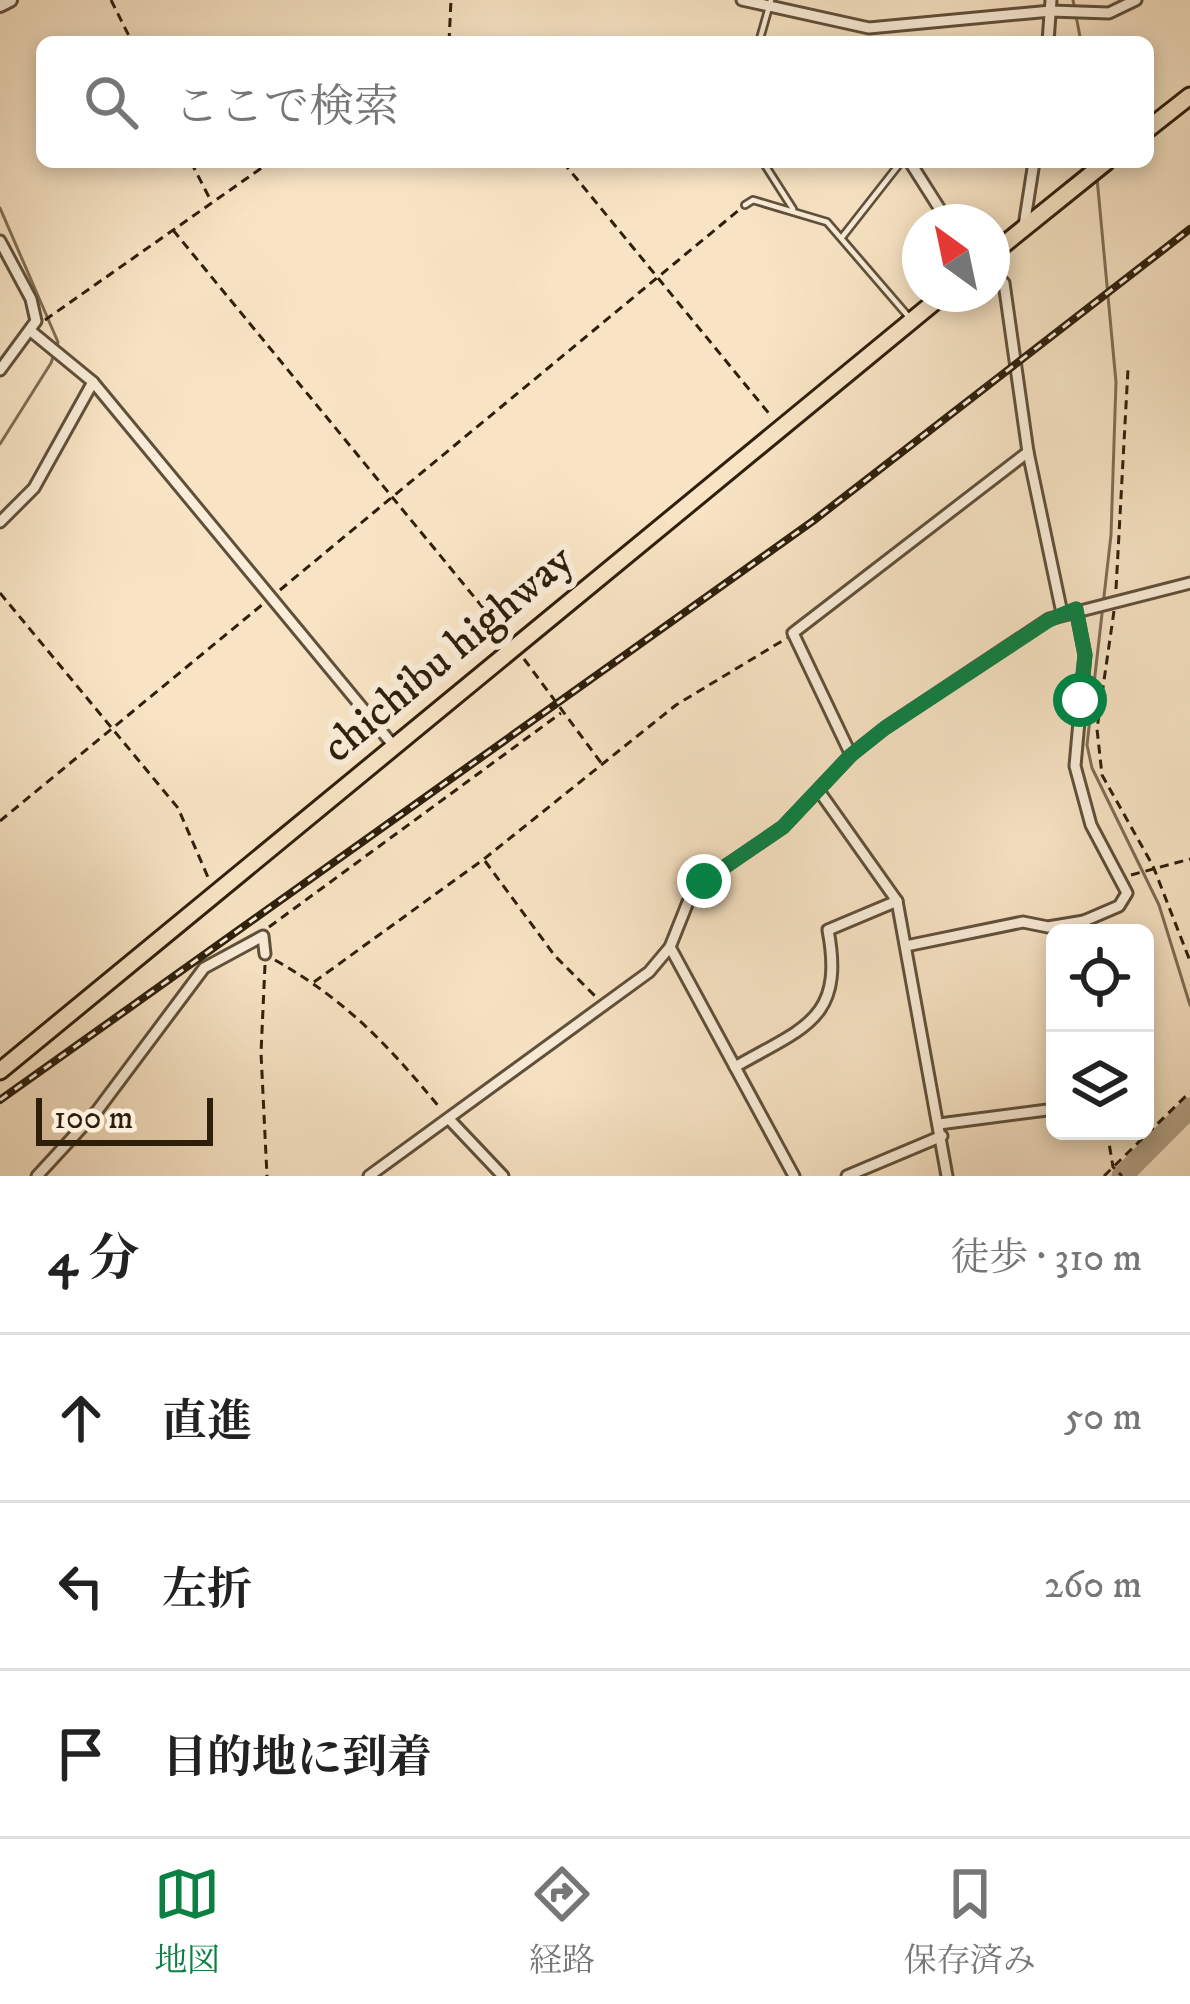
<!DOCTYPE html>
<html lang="ja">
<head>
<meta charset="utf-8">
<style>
	body { margin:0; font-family:"IM FELL DW Pica","Noto Serif JP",serif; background:#f2f2f2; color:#222 }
	.controls { position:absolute; right:36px; bottom:36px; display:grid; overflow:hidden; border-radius:18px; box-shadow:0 6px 18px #0003 }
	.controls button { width:108px; height:108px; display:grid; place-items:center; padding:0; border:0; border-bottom:3px solid #e0e0e0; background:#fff; color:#222; font:60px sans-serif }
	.compass { position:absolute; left:902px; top:204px; width:108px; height:108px; border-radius:50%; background:#fff; box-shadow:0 6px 18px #0003; rotate:327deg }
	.scale { position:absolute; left:36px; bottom:30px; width:177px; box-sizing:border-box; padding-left:12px; border:6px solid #2e1f0b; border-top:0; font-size:33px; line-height:42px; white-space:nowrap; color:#2e1f0b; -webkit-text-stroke:9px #faedd9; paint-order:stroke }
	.stop { position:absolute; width:36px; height:36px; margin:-27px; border:9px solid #0b8043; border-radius:50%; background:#fff }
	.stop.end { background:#0b8043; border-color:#fff; box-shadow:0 3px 12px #0008 }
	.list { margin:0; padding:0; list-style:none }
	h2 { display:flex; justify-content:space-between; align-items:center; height:156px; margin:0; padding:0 48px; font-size:51px }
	h2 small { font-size:39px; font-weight:400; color:#767676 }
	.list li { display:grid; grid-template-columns:78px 1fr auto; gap:36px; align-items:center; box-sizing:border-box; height:168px; padding:0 48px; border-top:3px solid #e0e0e0 }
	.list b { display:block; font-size:45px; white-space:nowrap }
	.list em { font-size:39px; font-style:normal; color:#767676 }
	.icon { flex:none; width:66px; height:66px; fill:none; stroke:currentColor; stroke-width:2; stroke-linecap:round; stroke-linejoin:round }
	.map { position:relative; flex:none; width:1190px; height:1176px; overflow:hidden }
	.search { position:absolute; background:#fff; box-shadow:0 6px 18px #0003; left:36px; right:36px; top:36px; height:132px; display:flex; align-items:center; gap:30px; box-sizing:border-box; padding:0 42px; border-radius:18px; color:#767676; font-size:45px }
	.sheet { height:660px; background:#fff }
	nav { display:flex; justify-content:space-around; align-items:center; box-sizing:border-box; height:168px; border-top:3px solid #e0e0e0; background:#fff; font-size:33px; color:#767676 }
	nav a { display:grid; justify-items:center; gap:6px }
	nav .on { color:#0b8043 }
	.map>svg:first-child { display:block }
</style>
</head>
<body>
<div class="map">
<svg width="1190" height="1176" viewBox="0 0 1190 1176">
	<rect width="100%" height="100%" fill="#f8e4c5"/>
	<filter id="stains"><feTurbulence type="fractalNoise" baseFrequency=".00167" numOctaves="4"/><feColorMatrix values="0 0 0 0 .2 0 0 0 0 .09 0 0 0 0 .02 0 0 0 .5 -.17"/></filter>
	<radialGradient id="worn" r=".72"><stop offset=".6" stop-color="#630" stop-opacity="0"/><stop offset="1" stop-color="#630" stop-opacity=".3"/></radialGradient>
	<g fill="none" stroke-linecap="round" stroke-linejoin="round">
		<g stroke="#7e6d55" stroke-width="3">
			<polyline points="1073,0 1081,42"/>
			<polyline points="1097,178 1116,382 1111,535 1087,745 1092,768 1159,905 1190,1005"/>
			<polyline points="0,208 58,342 51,363 0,444"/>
		</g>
		<polyline stroke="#b3a186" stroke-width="21" points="1122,1176 1190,1108"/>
		<g stroke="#60503a" stroke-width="10">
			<g id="service">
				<polyline points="759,42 771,0"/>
				<polyline points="763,162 793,209"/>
				<polyline points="745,205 753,200 827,222 908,316"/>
				<polyline points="843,236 901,162"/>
			</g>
		</g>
		<g stroke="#60503a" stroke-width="15">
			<g id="minor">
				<polyline points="742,0 869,28 1051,11 1109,13 1136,0"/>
				<polyline points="1048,42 1051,0"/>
				<polyline points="910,162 948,222"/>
				<polyline points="1024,226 1034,162"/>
				<polyline points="0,241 31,299 36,321 0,370"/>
				<polyline points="992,272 1004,283 1028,452 1062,613"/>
				<polyline points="32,332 93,382 393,745"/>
				<polyline points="0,522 34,488 93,382"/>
				<polyline points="1076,609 1085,655 1075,766 1091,825 1127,893 1119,906 1084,921 1085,933"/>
				<polyline points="851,755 793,633 1028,452"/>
				<polyline points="819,791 897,901 947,1176"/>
				<polyline points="906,946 1023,922 1048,927 1084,921"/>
				<polyline points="670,947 794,1176"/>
				<path d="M735,1067c69,-40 110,-47 93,-137l69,-29"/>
				<polyline points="449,1119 503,1176"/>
				<polyline points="939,1124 1055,1109"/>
				<polyline points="37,1176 97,1111 204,968 263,936 265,954"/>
				<polyline points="369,1176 649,972 670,947 688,902 704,881 783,827 851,755 885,728 1049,619 1190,583"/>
				<polyline points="847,1176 942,1136"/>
			</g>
		</g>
		<g stroke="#60503a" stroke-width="18">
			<polyline id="tertiary" points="0,5 10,0"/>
		</g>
		<g stroke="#2e1f0b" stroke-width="21">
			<g id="trunk">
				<polyline points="1148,129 1190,96"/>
				<polyline points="992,254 1106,162"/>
				<polyline points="0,1071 944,294"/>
			</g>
		</g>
		<g stroke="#2e1f0b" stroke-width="3" stroke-dasharray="9 6" stroke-linecap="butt">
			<polyline points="111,0 132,42"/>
			<polyline points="449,42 451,0"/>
			<polyline points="191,162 211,201"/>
			<polyline points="563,162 771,416"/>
			<polyline points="173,230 507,637"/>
			<polyline points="45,320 270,162"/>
			<polyline points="1116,589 1128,369"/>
			<polyline points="280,590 739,210"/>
			<polyline points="0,593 178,808 210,882"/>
			<polyline points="1114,611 1097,729 1102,775 1153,866 1190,961"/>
			<polyline points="524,659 602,764"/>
			<polyline points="0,821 263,604"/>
			<polyline points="485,861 555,956 596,997"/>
			<polyline points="1131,875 1190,859"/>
			<polyline points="269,927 561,713"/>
			<path d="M275,960c72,41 113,85 165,148"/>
			<polyline points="265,965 261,1053 267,1176"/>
			<polyline points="314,982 484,859 676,705 787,638"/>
			<polyline points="1107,1131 1113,1167 1122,1176"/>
			<polyline points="1104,1176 1190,1092"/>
		</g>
		<use href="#service" stroke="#faedd9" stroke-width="4.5"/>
		<use href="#minor" stroke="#faedd9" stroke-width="9"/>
		<use href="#tertiary" stroke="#faedd9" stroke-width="12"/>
		<use href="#trunk" stroke="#f8e4c5" stroke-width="15"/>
		<g stroke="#2e1f0b" stroke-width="8">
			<polyline id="rail" points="0,1100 813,521 1190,229"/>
		</g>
		<use href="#rail" stroke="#faedd9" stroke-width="3" stroke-dasharray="9" stroke-linecap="butt"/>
	</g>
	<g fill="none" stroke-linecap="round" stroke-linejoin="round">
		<polyline stroke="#0b8043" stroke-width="15" points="704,881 783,827 851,755 885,728 1049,620 1076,609 1085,655 1080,700"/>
	</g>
	<g text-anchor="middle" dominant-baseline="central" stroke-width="12" stroke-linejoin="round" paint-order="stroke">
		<g font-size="45" fill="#2e1f0b" stroke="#faedd9">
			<text transform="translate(448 654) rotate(-40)">chichibu highway</text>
		</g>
	</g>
	<rect width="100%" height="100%" filter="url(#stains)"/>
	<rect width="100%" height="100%" fill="url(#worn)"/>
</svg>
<div class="controls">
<button><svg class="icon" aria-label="locate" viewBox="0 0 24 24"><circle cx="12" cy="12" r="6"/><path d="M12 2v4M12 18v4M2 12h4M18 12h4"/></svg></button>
<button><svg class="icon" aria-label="layers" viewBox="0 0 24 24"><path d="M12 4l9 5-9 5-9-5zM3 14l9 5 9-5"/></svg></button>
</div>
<svg class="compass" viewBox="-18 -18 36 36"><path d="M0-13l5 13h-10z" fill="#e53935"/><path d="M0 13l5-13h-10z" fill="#767676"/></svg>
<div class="scale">100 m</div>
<div class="stop" style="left:1080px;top:700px"></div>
<div class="stop end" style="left:704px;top:881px"></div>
<div class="search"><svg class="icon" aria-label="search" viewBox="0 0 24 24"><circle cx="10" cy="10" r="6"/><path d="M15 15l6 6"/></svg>ここで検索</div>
</div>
<section class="sheet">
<h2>4 分<small>徒歩 · 310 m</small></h2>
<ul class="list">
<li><svg class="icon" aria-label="ahead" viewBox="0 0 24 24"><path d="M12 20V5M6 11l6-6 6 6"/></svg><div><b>直進</b></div><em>50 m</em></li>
<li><svg class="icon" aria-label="left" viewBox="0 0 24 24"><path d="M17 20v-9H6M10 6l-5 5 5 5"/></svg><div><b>左折</b></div><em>260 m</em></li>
<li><svg class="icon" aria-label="arrive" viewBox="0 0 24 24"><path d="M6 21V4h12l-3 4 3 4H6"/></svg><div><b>目的地に到着</b></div></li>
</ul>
</section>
<nav>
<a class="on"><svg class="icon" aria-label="map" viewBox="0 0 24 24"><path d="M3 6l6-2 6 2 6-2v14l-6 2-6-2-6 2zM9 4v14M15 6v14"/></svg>地図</a>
<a><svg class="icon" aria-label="directions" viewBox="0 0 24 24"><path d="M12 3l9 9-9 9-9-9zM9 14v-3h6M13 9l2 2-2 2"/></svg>経路</a>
<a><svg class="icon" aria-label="saved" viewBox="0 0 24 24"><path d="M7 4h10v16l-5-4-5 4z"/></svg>保存済み</a>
</nav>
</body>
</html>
